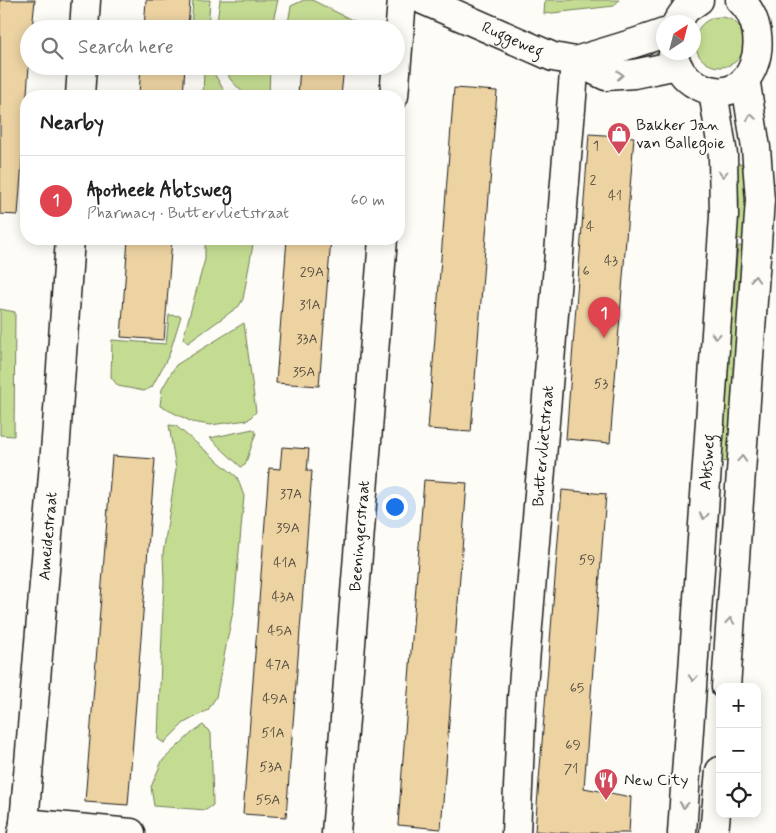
<!DOCTYPE html>
<html lang="en">
<head>
<meta charset="utf-8">
<style>
	body { margin:0; font-family:Mynerve,sans-serif; background:#f6f6f6; color:#222 }
	.controls { position:absolute; right:15px; bottom:15px; display:grid; overflow:hidden; border-radius:10px; box-shadow:0 2px 12px #0003 }
	.controls button { width:45px; height:45px; display:grid; place-items:center; padding:0; border:0; border-bottom:1px solid #e0e0e0; background:#fff; color:#222; font:25px sans-serif }
	.compass { position:absolute; left:656px; top:15px; width:45px; height:45px; border-radius:50%; background:#fff; box-shadow:0 2px 12px #0003; rotate:36deg }
	.you { position:absolute; left:394px; top:506px; width:18px; height:18px; margin:-12px; border:4px solid #fff; border-radius:50%; background:#1a73e8; box-shadow:0 0 0 8px #1a73e833 }
	.badge { display:grid; place-items:center; width:32px; height:32px; border-radius:50%; background:#7c3aed; color:#fff; font-size:16px; font-weight:700 }
	.pin { position:absolute; translate:-50% -41px; filter:drop-shadow(0 1px 2px #0008) }
	.pin::after { content:''; position:absolute; top:26px; width:18px; height:15px; background:inherit; clip-path:polygon(0 0,100% 0,50% 100%) }
	.list { margin:0; padding:0; list-style:none }
	h2 { display:flex; justify-content:space-between; align-items:center; height:65px; margin:0; padding:0 20px; font-size:21px }
	h2 small { font-size:16px; font-weight:400; color:#767676 }
	.list li { display:grid; grid-template-columns:32px 1fr auto; gap:15px; align-items:center; box-sizing:border-box; height:90px; padding:0 20px; border-top:1px solid #e0e0e0 }
	.list b { display:block; font-size:19px; white-space:nowrap }
	.list p { margin:0; font-size:16px; white-space:nowrap; color:#767676 }
	.list em { font-size:16px; font-style:normal; color:#767676 }
	.icon { flex:none; width:28px; height:28px; fill:none; stroke:currentColor; stroke-width:2; stroke-linecap:round; stroke-linejoin:round }
	.map { position:relative; flex:none; width:776px; height:833px; overflow:hidden }
	.search { position:absolute; background:#fff; box-shadow:0 2px 12px #0003; left:20px; top:20px; width:385px; height:55px; display:flex; align-items:center; gap:12px; box-sizing:border-box; padding:0 18px; border-radius:28px; color:#767676; font-size:19px }
	.panel { position:absolute; background:#fff; box-shadow:0 2px 12px #0003; left:20px; top:90px; width:385px; height:155px; border-radius:20px }
	.map>svg:first-child { display:block }
</style>
</head>
<body>
<div class="map">
<svg width="776" height="833" viewBox="0 0 776 833">
	<rect width="100%" height="100%" fill="#fdfcf7"/>
	<filter id="ink" filterUnits="userSpaceOnUse"><feTurbulence type="fractalNoise" baseFrequency=".02" numOctaves="2"/><feDisplacementMap in="SourceGraphic" scale="10" xChannelSelector="R" yChannelSelector="G"/><feConvolveMatrix kernelMatrix="1 2 1 2 8 2 1 2 1" color-interpolation-filters="sRGB"/></filter>
	<g filter="url(#ink)">
		<g fill="#c4dc92" stroke="#707c57">
			<polygon points="193,0 210,0 208,29 191,29"/>
			<polygon points="220,0 278,0 271,29 217,29 217,22"/>
			<polygon points="304,0 312,0 364,26 364,29 287,29 291,6"/>
			<polygon points="545,0 619,0 614,6 544,14"/>
			<circle cx="720" cy="42" r="25"/>
			<polygon points="205,66 210,66 223,89 230,96 203,96 204,70"/>
			<polygon points="225,66 270,66 269,96 246,96 230,79"/>
			<polygon points="736,164 746,164 746,239 737,239 739,201"/>
			<polygon points="205,239 254,239 243,299 239,306 188,343 183,339 205,259"/>
			<polygon points="738,246 746,247 729,462 720,461"/>
			<polygon points="0,309 15,312 14,436 0,435"/>
			<polygon points="169,315 181,316 169,355 152,387 144,391 118,386 111,377 112,340 166,344"/>
			<polygon points="244,323 256,412 248,420 210,425 192,422 160,406 162,389 176,365"/>
			<polygon points="169,425 176,426 237,477 244,496 234,606 216,697 208,710 184,723 164,743 158,739 164,581 163,554 176,469"/>
			<polygon points="253,429 256,433 245,465 241,467 210,438"/>
			<polygon points="203,725 211,733 213,805 206,810 154,806 151,787 162,761 194,731"/>
		</g>
		<g fill="#edd3a2" stroke="#1c1c1c">
			<polygon points="0,0 35,0 32,29 29,29 29,66 18,215 0,214"/>
			<polygon points="146,0 190,0 188,29 144,29"/>
			<polygon points="141,66 185,66 183,96 140,96 140,94 139,94"/>
			<polygon points="300,66 344,66 341,96 298,96"/>
			<polygon points="454,88 497,91 471,432 428,429"/>
			<polygon points="589,134 634,137 610,443 566,439"/>
			<polygon points="128,239 172,239 164,340 121,337"/>
			<polygon points="287,239 331,239 319,386 276,383"/>
			<polygon points="282,447 309,449 307,471 312,471 286,817 243,814 269,468 280,469"/>
			<polygon points="112,456 155,459 128,805 85,802"/>
			<polygon points="424,480 467,483 441,829 398,825"/>
			<polygon points="562,490 606,494 584,788 631,797 629,833 562,833 535,831"/>
		</g>
		<g fill="none" stroke-linecap="round" stroke-linejoin="round">
			<g stroke="#1c1c1c" stroke-width="31">
				<g id="minor">
					<path id="s1" d="M423,0l130,57 22,4 31,15 28,-2 43,-9"/>
					<polyline points="677,22 686,9 699,0"/>
					<polyline points="84,29 86,0"/>
					<path d="M673,52c3,14 11,27 24,33 57,30 79,-53 43,-85"/>
					<path d="M575,61c30,-9 59,-17 89,-28"/>
					<polyline points="80,96 82,66"/>
					<polyline points="394,96 402,0"/>
					<polyline points="726,687 760,200 756,148 746,84"/>
					<polyline points="24,823 131,833"/>
					<path id="s2" d="M22,833l2,-10 32,-384 14,-200"/>
					<path id="s3" d="M336,833l47,-594"/>
					<path id="s4" d="M516,833l6,-135 53,-637"/>
					<path id="s5" d="M682,833l42,-617 -1,-61 -10,-64"/>
					<polyline points="714,833 720,771"/>
				</g>
			</g>
			<use href="#minor" stroke="#fdfcf7" stroke-width="28"/>
		</g>
		<defs><path id="oneway-chevron" d="M-2-3.5L2.5 0L-2 3.5" fill="none" stroke-width="1.6" stroke-linecap="round" stroke-linejoin="round" transform="scale(1.25)"/></defs>
		<g stroke="#989794">
			<use href="#oneway-chevron" transform="translate(620 75) rotate(-4)"/>
			<use href="#oneway-chevron" transform="translate(751 117) rotate(-99)"/>
			<use href="#oneway-chevron" transform="translate(723 174) rotate(90)"/>
			<use href="#oneway-chevron" transform="translate(755 279) rotate(-86)"/>
			<use href="#oneway-chevron" transform="translate(716 336) rotate(94)"/>
			<use href="#oneway-chevron" transform="translate(742 459) rotate(-86)"/>
			<use href="#oneway-chevron" transform="translate(704 516) rotate(94)"/>
			<use href="#oneway-chevron" transform="translate(730 621) rotate(-86)"/>
			<use href="#oneway-chevron" transform="translate(693 678) rotate(94)"/>
			<use href="#oneway-chevron" transform="translate(684 805) rotate(95)"/>
		</g>
	</g>
	<defs>
		<g id="shop-pin" transform="scale(1.25)"><path d="M0 17L-7.5 6A9.5 9.5 0 1 1 7.5 6Z" fill="#d1495b" stroke="#fdfcf7"/><path d="M-5-2.5h2.3a2.7 3.5 0 0 1 5.4 0H5L5.5 6h-11ZM-1.5-2.5h3a1.5 2.3 0 0 0-3 0Z" fill="#fff"/></g>
		<g id="restaurant-pin" transform="scale(1.25)"><path d="M0 17L-7.5 6A9.5 9.5 0 1 1 7.5 6Z" fill="#d1495b" stroke="#fdfcf7"/><path d="M-5-6h1v4h1v-4h1v4h1v-4h1v5L-1.5 .5V6h-2V.5L-5-1ZM5-6V6H3V1.5H1.5Q1.5-4 5-6Z" fill="#fff"/></g>
	</defs>
	<g fill-rule="evenodd">
		<use href="#shop-pin" x="619" y="134"/>
		<use href="#restaurant-pin" x="606" y="780"/>
	</g>
	<g text-anchor="middle" dominant-baseline="central" stroke-width="4.5" stroke-linejoin="round" paint-order="stroke">
		<g font-size="14" fill="#504a3e">
			<text x="596" y="146">1</text>
			<text x="593" y="180">2</text>
			<text x="615" y="196">41</text>
			<text x="590" y="227">4</text>
			<text x="611" y="261">43</text>
			<text x="586" y="271">6</text>
			<text x="312" y="272">29A</text>
			<text x="310" y="305">31A</text>
			<text x="307" y="339">33A</text>
			<text x="304" y="372">35A</text>
			<text x="601" y="384">53</text>
			<text x="291" y="494">37A</text>
			<text x="288" y="528">39A</text>
			<text x="587" y="560">59</text>
			<text x="285" y="563">41A</text>
			<text x="283" y="597">43A</text>
			<text x="280" y="631">45A</text>
			<text x="278" y="665">47A</text>
			<text x="577" y="688">65</text>
			<text x="275" y="699">49A</text>
			<text x="273" y="733">51A</text>
			<text x="573" y="745">69</text>
			<text x="271" y="767">53A</text>
			<text x="571" y="769">71</text>
			<text x="268" y="800">55A</text>
		</g>
		<g font-size="16" fill="#1c1c1c" stroke="#fdfcf7">
			<text stroke="none"><textPath href="#s1" startOffset="98">Ruggeweg</textPath></text>
			<text stroke="none"><textPath href="#s4" startOffset="388">Buttervlietstraat</textPath></text>
			<text stroke="none"><textPath href="#s5" startOffset="372">Abtsweg</textPath></text>
			<text stroke="none"><textPath href="#s2" startOffset="298">Ameidestraat</textPath></text>
			<text stroke="none"><textPath href="#s3" startOffset="298">Beeningerstraat</textPath></text>
		</g>
		<g font-size="16" fill="#1c1c1c" stroke="#fdfcf7" text-anchor="start">
			<text x="636" y="125">Bakker Jan<tspan x="636" dy="18">van Ballegoie</tspan></text>
			<text x="624" y="780">New City</text>
		</g>
	</g>
</svg>
<div class="controls">
<button>+</button>
<button>−</button>
<button><svg class="icon" aria-label="locate" viewBox="0 0 24 24"><circle cx="12" cy="12" r="6"/><path d="M12 2v4M12 18v4M2 12h4M18 12h4"/></svg></button>
</div>
<svg class="compass" viewBox="-18 -18 36 36"><path d="M0-13l5 13h-10z" fill="#e53935"/><path d="M0 13l5-13h-10z" fill="#767676"/></svg>
<div class="you"></div>
<div class="pin badge" style="left:604px;top:338px;background:#e0444e">1</div>
<div class="search"><svg class="icon" aria-label="search" viewBox="0 0 24 24"><circle cx="10" cy="10" r="6"/><path d="M15 15l6 6"/></svg>Search here</div>
<section class="panel">
<h2>Nearby<small></small></h2>
<ul class="list">
<li><span class="badge" style="background:#e0444e">1</span><div><b>Apotheek Abtsweg</b><p>Pharmacy · Buttervlietstraat</p></div><em>60 m</em></li>
</ul>
</section>
</div>
</body>
</html>
